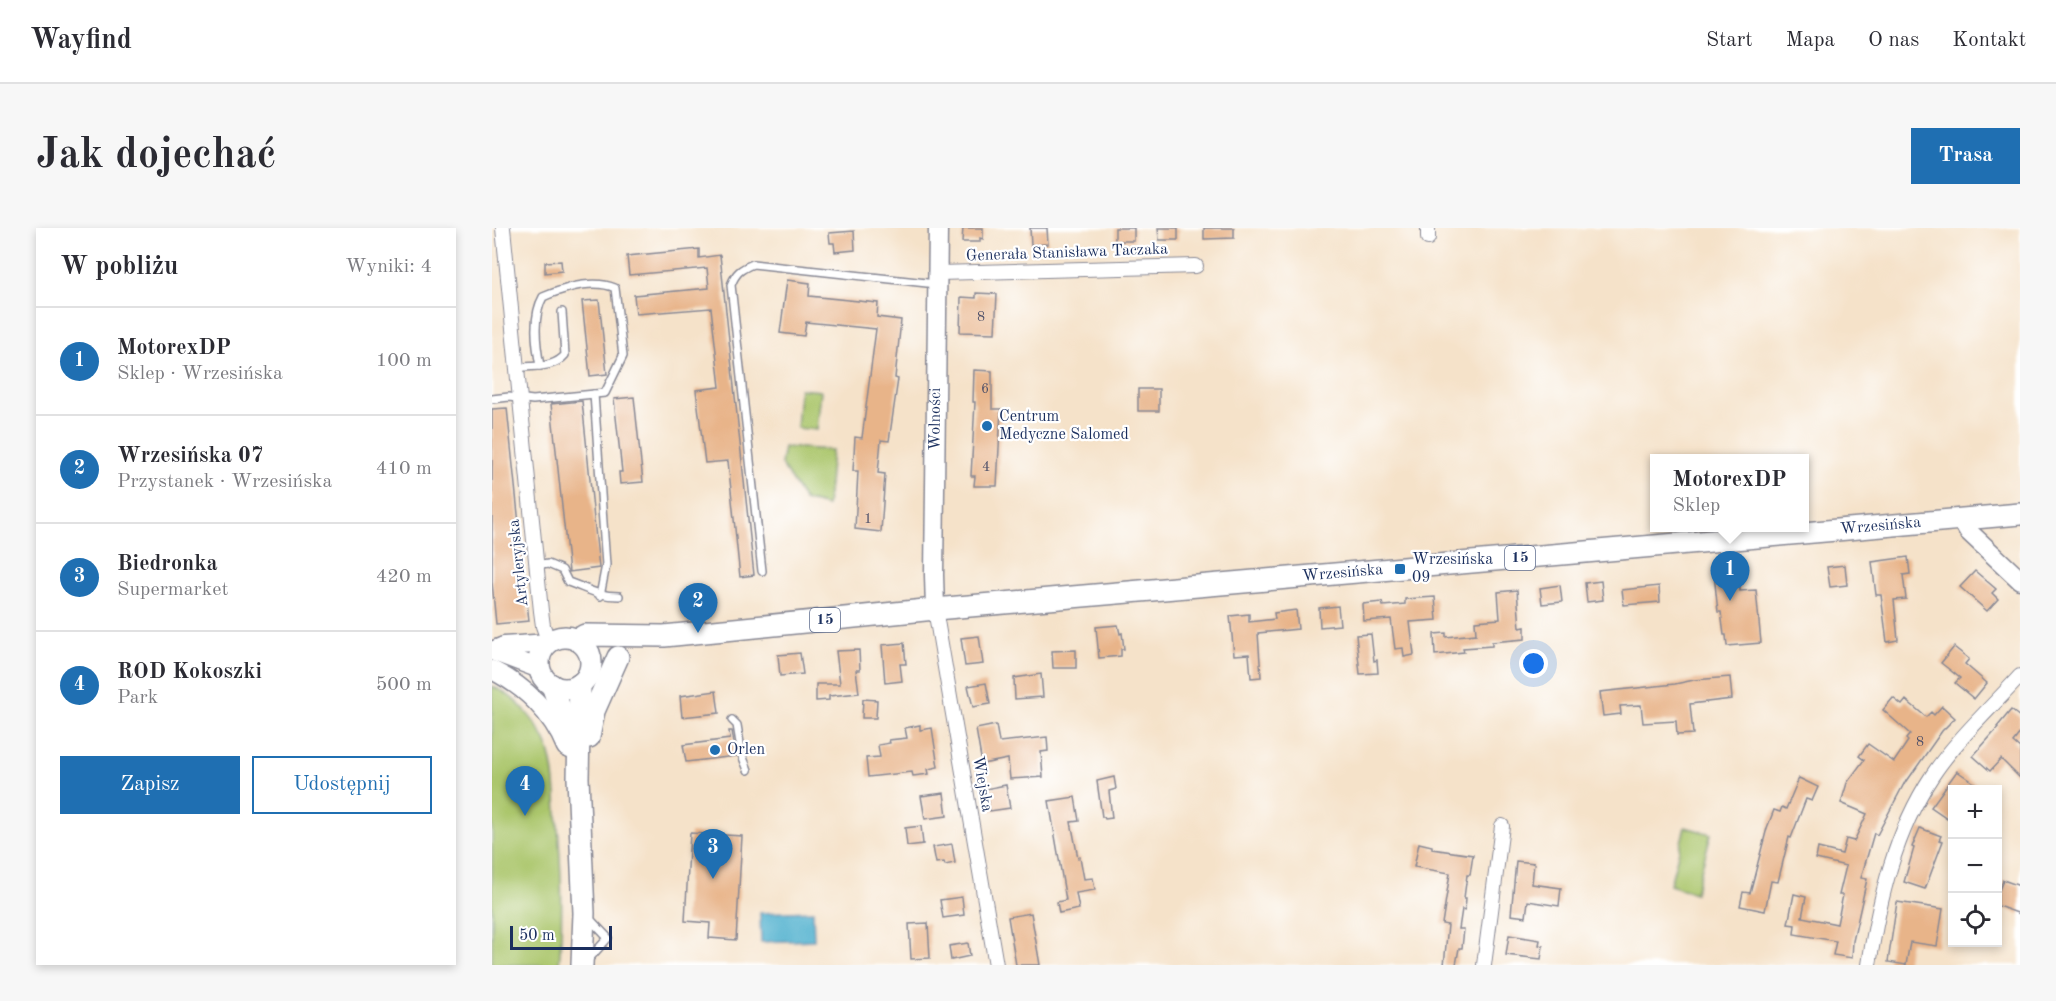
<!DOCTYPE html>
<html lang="pl">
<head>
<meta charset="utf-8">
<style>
	body { margin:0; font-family:"Old Standard TT",serif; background:#f7f7f7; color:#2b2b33 }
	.controls { position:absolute; right:18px; bottom:18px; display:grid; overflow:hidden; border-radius:0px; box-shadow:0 3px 9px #0003 }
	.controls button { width:54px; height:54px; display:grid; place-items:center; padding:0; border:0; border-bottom:2px solid #e1e1e2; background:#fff; color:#2b2b33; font:30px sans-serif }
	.scale { position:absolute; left:18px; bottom:15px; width:102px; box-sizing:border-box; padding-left:6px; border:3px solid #1b2f5e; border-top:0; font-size:16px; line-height:21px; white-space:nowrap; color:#1b2f5e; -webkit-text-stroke:4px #fff; paint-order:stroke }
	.you { position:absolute; left:1042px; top:436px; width:21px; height:21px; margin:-15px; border:4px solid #fff; border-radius:50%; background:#1a73e8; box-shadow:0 0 0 9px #1a73e833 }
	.badge { display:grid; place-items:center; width:39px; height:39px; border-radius:50%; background:#1f6fb2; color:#fff; font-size:20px; font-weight:700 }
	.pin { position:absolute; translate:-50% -50px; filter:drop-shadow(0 2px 3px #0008) }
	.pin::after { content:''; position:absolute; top:32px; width:21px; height:18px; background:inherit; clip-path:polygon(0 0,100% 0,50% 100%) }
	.popup { position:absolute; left:1158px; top:226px; width:159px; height:78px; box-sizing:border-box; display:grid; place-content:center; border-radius:0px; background:#fff; filter:drop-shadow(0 2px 4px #0005); font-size:20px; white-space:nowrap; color:#7c7c81 }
	.popup b { font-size:22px; color:#2b2b33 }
	.popup::after { content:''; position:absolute; left:50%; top:100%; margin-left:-12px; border:12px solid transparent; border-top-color:#fff }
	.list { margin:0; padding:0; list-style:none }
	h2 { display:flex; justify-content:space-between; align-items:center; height:78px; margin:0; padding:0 24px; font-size:26px }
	h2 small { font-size:20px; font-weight:400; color:#7c7c81 }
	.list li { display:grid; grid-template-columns:39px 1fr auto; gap:18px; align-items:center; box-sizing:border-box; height:108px; padding:0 24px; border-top:2px solid #e1e1e2 }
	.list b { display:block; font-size:22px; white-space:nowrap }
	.list p { margin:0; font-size:20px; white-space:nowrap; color:#7c7c81 }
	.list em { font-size:20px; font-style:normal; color:#7c7c81 }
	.actions { display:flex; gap:12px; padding:18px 24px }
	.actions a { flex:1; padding:14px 0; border:2px solid #1f6fb2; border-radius:0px; text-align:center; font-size:21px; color:#1f6fb2 }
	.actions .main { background:#1f6fb2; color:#fff }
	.icon { flex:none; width:33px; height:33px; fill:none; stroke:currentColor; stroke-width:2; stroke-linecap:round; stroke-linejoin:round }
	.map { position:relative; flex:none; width:1528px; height:737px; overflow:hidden; border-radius:0px }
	header { display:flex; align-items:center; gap:36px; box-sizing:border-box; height:84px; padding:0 30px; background:#fff; border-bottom:2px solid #e1e1e2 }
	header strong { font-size:28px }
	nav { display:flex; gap:33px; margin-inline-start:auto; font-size:21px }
	.intro { display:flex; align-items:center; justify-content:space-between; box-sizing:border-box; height:144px; padding:0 36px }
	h1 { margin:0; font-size:42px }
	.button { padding:15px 27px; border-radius:0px; background:#1f6fb2; color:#fff; font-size:21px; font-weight:700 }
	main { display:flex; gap:36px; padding:0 36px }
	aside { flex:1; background:#fff; border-radius:0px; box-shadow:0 3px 9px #0003 }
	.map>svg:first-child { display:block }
</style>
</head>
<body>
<header>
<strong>Wayfind</strong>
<nav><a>Start</a><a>Mapa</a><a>O nas</a><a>Kontakt</a></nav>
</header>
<div class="intro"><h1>Jak dojechać</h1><a class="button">Trasa</a></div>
<main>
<aside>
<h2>W pobliżu<small>Wyniki: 4</small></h2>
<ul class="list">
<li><span class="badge">1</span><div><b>MotorexDP</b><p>Sklep · Wrzesińska</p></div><em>100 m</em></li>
<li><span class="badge">2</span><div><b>Wrzesińska 07</b><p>Przystanek · Wrzesińska</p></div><em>410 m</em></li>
<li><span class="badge">3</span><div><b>Biedronka</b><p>Supermarket</p></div><em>420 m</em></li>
<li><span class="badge">4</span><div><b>ROD Kokoszki</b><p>Park</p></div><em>500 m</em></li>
</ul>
<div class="actions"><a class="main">Zapisz</a><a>Udostępnij</a></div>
</aside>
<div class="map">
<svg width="1528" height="737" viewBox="0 0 1528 737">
	<rect width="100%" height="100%" fill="#fff"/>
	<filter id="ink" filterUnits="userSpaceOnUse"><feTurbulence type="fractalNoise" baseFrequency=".0167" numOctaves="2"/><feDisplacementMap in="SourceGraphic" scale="12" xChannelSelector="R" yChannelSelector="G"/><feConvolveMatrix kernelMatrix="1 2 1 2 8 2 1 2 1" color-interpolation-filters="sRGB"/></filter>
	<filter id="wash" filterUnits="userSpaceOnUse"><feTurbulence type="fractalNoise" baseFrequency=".008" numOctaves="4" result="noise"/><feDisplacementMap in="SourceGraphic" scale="24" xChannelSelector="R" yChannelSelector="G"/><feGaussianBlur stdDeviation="1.35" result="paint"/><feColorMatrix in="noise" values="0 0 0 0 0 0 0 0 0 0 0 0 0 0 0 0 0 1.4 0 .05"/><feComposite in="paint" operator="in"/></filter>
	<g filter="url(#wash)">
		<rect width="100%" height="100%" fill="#f5e2c9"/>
		<g fill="#abc66c" stroke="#637a65" stroke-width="1.5">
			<polygon points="308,161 329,163 325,202 305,200"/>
			<polygon points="292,219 340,222 335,278 312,272 289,236"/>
			<path d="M0,458c25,10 48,39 57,64 6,20 7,43 8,64 4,50 7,101 2,151h-67z"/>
			<polygon points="1193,599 1219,606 1203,665 1178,657"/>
		</g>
		<polygon fill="#4fb0ce" stroke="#357096" stroke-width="1.5" points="321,683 322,712 269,714 268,685"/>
		<g id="blocks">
			<g fill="#e8b489">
				<polygon points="471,0 491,0 491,11 488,10 488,14 470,14"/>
				<polygon points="538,0 555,0 556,16 539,17"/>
				<rect x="623" y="0" width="19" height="13"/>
				<polygon points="666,0 686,0 686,12 667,12"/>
				<polygon points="712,0 742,0 742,10 712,11"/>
				<polygon points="362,3 363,22 343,24 342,15 338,15 337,5"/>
				<polygon points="207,21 207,30 228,27 262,347 248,349 236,233 213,235 204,162 228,159 219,80 144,86 142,67 217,60 215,40 137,47 135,28"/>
				<polygon points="69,33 70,43 53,45 53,34"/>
				<polygon points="295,52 318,55 317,68 386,75 385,89 409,92 403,150 406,151 397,213 389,212 386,245 393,246 389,304 363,301 366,243 361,243 363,209 370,210 384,101 314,94 312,108 288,105"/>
				<polygon points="484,65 505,66 503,105 468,104 469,69 484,70"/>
				<polygon points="107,72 115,146 98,148 90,73"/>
				<polygon points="482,142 500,143 500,181 509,181 505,258 482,258 483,248 479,248 483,174 481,174"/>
				<rect x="646" y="161" width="21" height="22"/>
				<polygon points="142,169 151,254 128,256 127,244 130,244 122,171"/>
				<polygon points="90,173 107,340 77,344 59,176"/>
				<polygon points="15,180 37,393 4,396 0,354 0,181"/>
				<polygon points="1416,329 1418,346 1411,347 1414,371 1402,372 1406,412 1395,414 1389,367 1384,367 1380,334"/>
				<polygon points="1353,337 1355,357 1338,359 1335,339"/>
				<polygon points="1483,343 1504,361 1500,365 1506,371 1495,383 1468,359"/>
				<polygon points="1247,344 1248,363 1264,362 1269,415 1235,418 1234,407 1232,407 1229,384 1226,384 1222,346"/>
				<polygon points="1109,353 1111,372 1095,374 1093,355"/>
				<polygon points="1068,357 1070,374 1050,376 1048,360"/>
				<polygon points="1167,358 1168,374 1132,377 1130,362"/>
				<polygon points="1025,362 1028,400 1033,399 1033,411 1000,414 1000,418 971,420 972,424 943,427 942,406 954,405 954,409 984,406 983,393 1008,391 1006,364"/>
				<polygon points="943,369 945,392 918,394 922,427 912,429 911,420 903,421 899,391 872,393 871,376 890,374 891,378 913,376 913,371"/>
				<polygon points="846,378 848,397 828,399 827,380"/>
				<polygon points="804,382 806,401 766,405 769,449 759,450 757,426 742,427 738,388 757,386 757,394 783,391 782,385"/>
				<polygon points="626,397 628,406 630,405 632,421 629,421 629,428 607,430 604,399"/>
				<polygon points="879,406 882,433 885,432 886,445 868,446 864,407"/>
				<polygon points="487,408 491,436 473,438 469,410"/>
				<polygon points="412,415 414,436 408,436 410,453 393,455 390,417"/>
				<polygon points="1462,419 1477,431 1473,436 1495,455 1482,471 1463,455 1468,450 1449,435"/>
				<polygon points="367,422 368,442 364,442 367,465 337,468 337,472 324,473 324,456 348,456 344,423"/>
				<polygon points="584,422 584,440 561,440 560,423"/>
				<polygon points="308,425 311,446 288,448 286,427"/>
				<polygon points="549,446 551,469 523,471 522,450"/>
				<polygon points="1238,449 1240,471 1198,476 1201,506 1185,507 1184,493 1151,495 1149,477 1128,478 1129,486 1111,488 1108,464 1183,456 1202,452"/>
				<polygon points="494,455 498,476 481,479 476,458"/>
				<polygon points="224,463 227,485 190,489 188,468"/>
				<polygon points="1401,470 1410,477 1414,472 1434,489 1439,484 1442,487 1450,478 1463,490 1450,503 1415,553 1414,552 1385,607 1382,605 1369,650 1375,651 1361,713 1360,730 1341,727 1344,713 1302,706 1303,697 1296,696 1302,666 1314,669 1310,689 1345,696 1351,667 1347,667 1354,638 1324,631 1326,620 1350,626 1354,611 1362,613 1375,586 1349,575 1355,555 1372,532 1367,528 1376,516 1402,534 1416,513 1414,511 1418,506 1391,482"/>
				<polygon points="371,471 385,472 384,490 370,490"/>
				<polygon points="1519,482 1528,489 1528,505 1521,514 1528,520 1528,550 1509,531 1498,543 1481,528 1506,500 1505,499"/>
				<polygon points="428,497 428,502 440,500 446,539 436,541 437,546 421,548 420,544 376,549 374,530 388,529 386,517 398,515 397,512 415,510 413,500"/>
				<polygon points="504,497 507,514 555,509 556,523 549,524 551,549 518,551 516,531 490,536 484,501"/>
				<polygon points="237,503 240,503 244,528 194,534 191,517 238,511"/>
				<polygon points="1465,543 1491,561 1461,561 1461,594 1439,579"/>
				<polygon points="622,549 624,561 617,563 620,590 613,591 612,589 610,589 605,553"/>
				<polygon points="1307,550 1326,559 1320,573 1314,571 1299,610 1297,609 1286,654 1279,653 1273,683 1248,678 1251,664 1258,665 1275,600 1282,582 1288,584 1290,579 1294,581"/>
				<polygon points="514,557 518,580 498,583 493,561"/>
				<polygon points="452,565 455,588 433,591 429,568"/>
				<polygon points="583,569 587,593 579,594 586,630 588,629 592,651 601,650 603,662 584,665 587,681 567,685 565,674 574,672 557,573"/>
				<polygon points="429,598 431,616 415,618 413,600"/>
				<polygon points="1428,600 1449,608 1447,612 1451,613 1433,661 1412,654 1422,620 1420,619"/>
				<polygon points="198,605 250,608 244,712 217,710 218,695 193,693"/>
				<polygon points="927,615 940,618 940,621 981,627 978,647 975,647 972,670 974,670 973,682 970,681 967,701 972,701 970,720 967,720 964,737 952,737 956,697 950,696 958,645 922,639"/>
				<polygon points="460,616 463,635 453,637 452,634 444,635 441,619"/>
				<polygon points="1024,633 1042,635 1040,656 1069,660 1067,678 1036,673 1034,689 1019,687"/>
				<polygon points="1511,652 1528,658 1528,686 1506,678 1506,665"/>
				<polygon points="470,669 472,687 451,690 448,672"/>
				<polygon points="1405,674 1451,681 1445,718 1418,714 1414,737 1396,734"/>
				<polygon points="539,685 548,737 524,737 516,689"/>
				<polygon points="436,695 438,730 419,731 417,696"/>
				<polygon points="1017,707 1048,712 1047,717 1051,718 1049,731 1014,727"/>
				<polygon points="476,715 478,728 459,732 457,718"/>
			</g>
		</g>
	</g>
	<g filter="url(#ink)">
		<use href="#blocks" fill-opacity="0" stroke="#888894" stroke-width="1.5"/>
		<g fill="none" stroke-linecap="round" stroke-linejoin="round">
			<g stroke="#888894" stroke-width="10">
				<g id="lane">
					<path d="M25,140c17,-3 36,1 48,-13l-3,-43"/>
					<polyline points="102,166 114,337 108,368"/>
					<path d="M0,171l17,-2 24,3 72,-7 18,-37 -8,-68c-21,-9 -51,0 -72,9 -11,19 -7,48 -3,69"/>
					<path d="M44,338l12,-2 14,6 6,12c20,7 29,14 51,14"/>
					<path d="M270,343l-31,-286c5,-13 10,-16 22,-21l183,20"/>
					<polyline points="240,492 245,497 250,527 256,542"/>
					<polyline points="95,733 116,710 97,690"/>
				</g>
			</g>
			<g stroke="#888894" stroke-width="16">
				<g id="street">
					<polyline points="11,0 49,383 51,398 57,415"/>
					<polyline points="936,0 936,10"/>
					<polyline points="446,45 704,38"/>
					<polyline points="443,381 504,737"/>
					<polyline points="992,737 1010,598"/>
					<path d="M1377,737c10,-65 26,-133 63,-189 23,-35 60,-69 88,-100"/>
				</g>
			</g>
			<g stroke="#888894" stroke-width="21">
				<g id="secondary">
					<polyline points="1472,291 1474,299 1477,304 1528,352"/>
					<path id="s1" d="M443,381l-1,-34 4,-347"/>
					<polyline points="0,423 12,418 57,415"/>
					<polyline points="0,423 48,441"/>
					<path d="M0,442c32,16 60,42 74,77"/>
				</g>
			</g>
			<g stroke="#888894" stroke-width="24">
				<g id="primary">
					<circle cx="73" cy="435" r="26"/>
					<path id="s2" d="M85,412l8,-5 79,1 271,-27 1085,-95"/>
					<polyline points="88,456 86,550 92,685 90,737"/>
					<polyline points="60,457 75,501 79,520"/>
					<polyline points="97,509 102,483 126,429"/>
				</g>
			</g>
			<use href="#lane" stroke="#fff" stroke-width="7"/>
			<use href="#street" stroke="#fff" stroke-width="14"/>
			<use href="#secondary" stroke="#fff" stroke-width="18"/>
			<use href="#primary" stroke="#fff" stroke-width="21"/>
		</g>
	</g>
	<g fill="#1f6fb2" stroke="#fff" stroke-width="2">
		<circle cx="495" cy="198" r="6"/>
		<rect x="902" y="335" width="12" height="12" rx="3"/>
		<circle cx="223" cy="522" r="6"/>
	</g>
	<g text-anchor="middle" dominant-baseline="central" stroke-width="4.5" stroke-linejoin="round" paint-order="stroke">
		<g font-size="14" fill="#4e5069">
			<text x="489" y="89">8</text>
			<text x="493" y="161">6</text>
			<text x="494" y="239">4</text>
			<text x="376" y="291">1</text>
			<text x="1428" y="514">8</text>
		</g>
		<g fill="#fff" stroke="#5f6d8e" stroke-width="1.5">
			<rect x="1013" y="318" width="30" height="24" rx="4.5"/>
			<rect x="318" y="380" width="30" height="24" rx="4.5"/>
		</g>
		<g font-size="15" font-weight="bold" fill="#1b2f5e">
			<text x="1028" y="330">15</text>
			<text x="333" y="392">15</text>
		</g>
		<g font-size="16" fill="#1b2f5e" stroke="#fff">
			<text transform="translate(575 25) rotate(-2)">Generała Stanisława Taczaka</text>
			<text stroke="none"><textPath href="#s1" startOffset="190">Wolności</textPath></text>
			<text stroke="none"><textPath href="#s2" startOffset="1310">Wrzesińska</textPath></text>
			<text transform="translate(27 335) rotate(-96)">Artyleryjska</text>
			<text stroke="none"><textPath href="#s2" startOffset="770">Wrzesińska</textPath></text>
			<text transform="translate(490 556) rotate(80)">Wiejska</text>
		</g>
		<g font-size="16" fill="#1b2f5e" stroke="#fff" text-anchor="start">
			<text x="507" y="189">Centrum<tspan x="507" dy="18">Medyczne Salomed</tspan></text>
			<text x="920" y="332">Wrzesińska<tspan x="920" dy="18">09</tspan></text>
			<text x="235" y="522">Orlen</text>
		</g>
	</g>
</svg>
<div class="controls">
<button>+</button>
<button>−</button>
<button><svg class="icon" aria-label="locate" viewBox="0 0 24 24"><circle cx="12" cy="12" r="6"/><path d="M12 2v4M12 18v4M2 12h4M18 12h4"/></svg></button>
</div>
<div class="scale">50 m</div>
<div class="you"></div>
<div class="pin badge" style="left:1238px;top:373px">1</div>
<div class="popup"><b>MotorexDP</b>Sklep</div>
<div class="pin badge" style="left:206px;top:405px">2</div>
<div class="pin badge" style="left:221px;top:651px">3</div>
<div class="pin badge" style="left:33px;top:588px">4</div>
</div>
</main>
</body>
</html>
